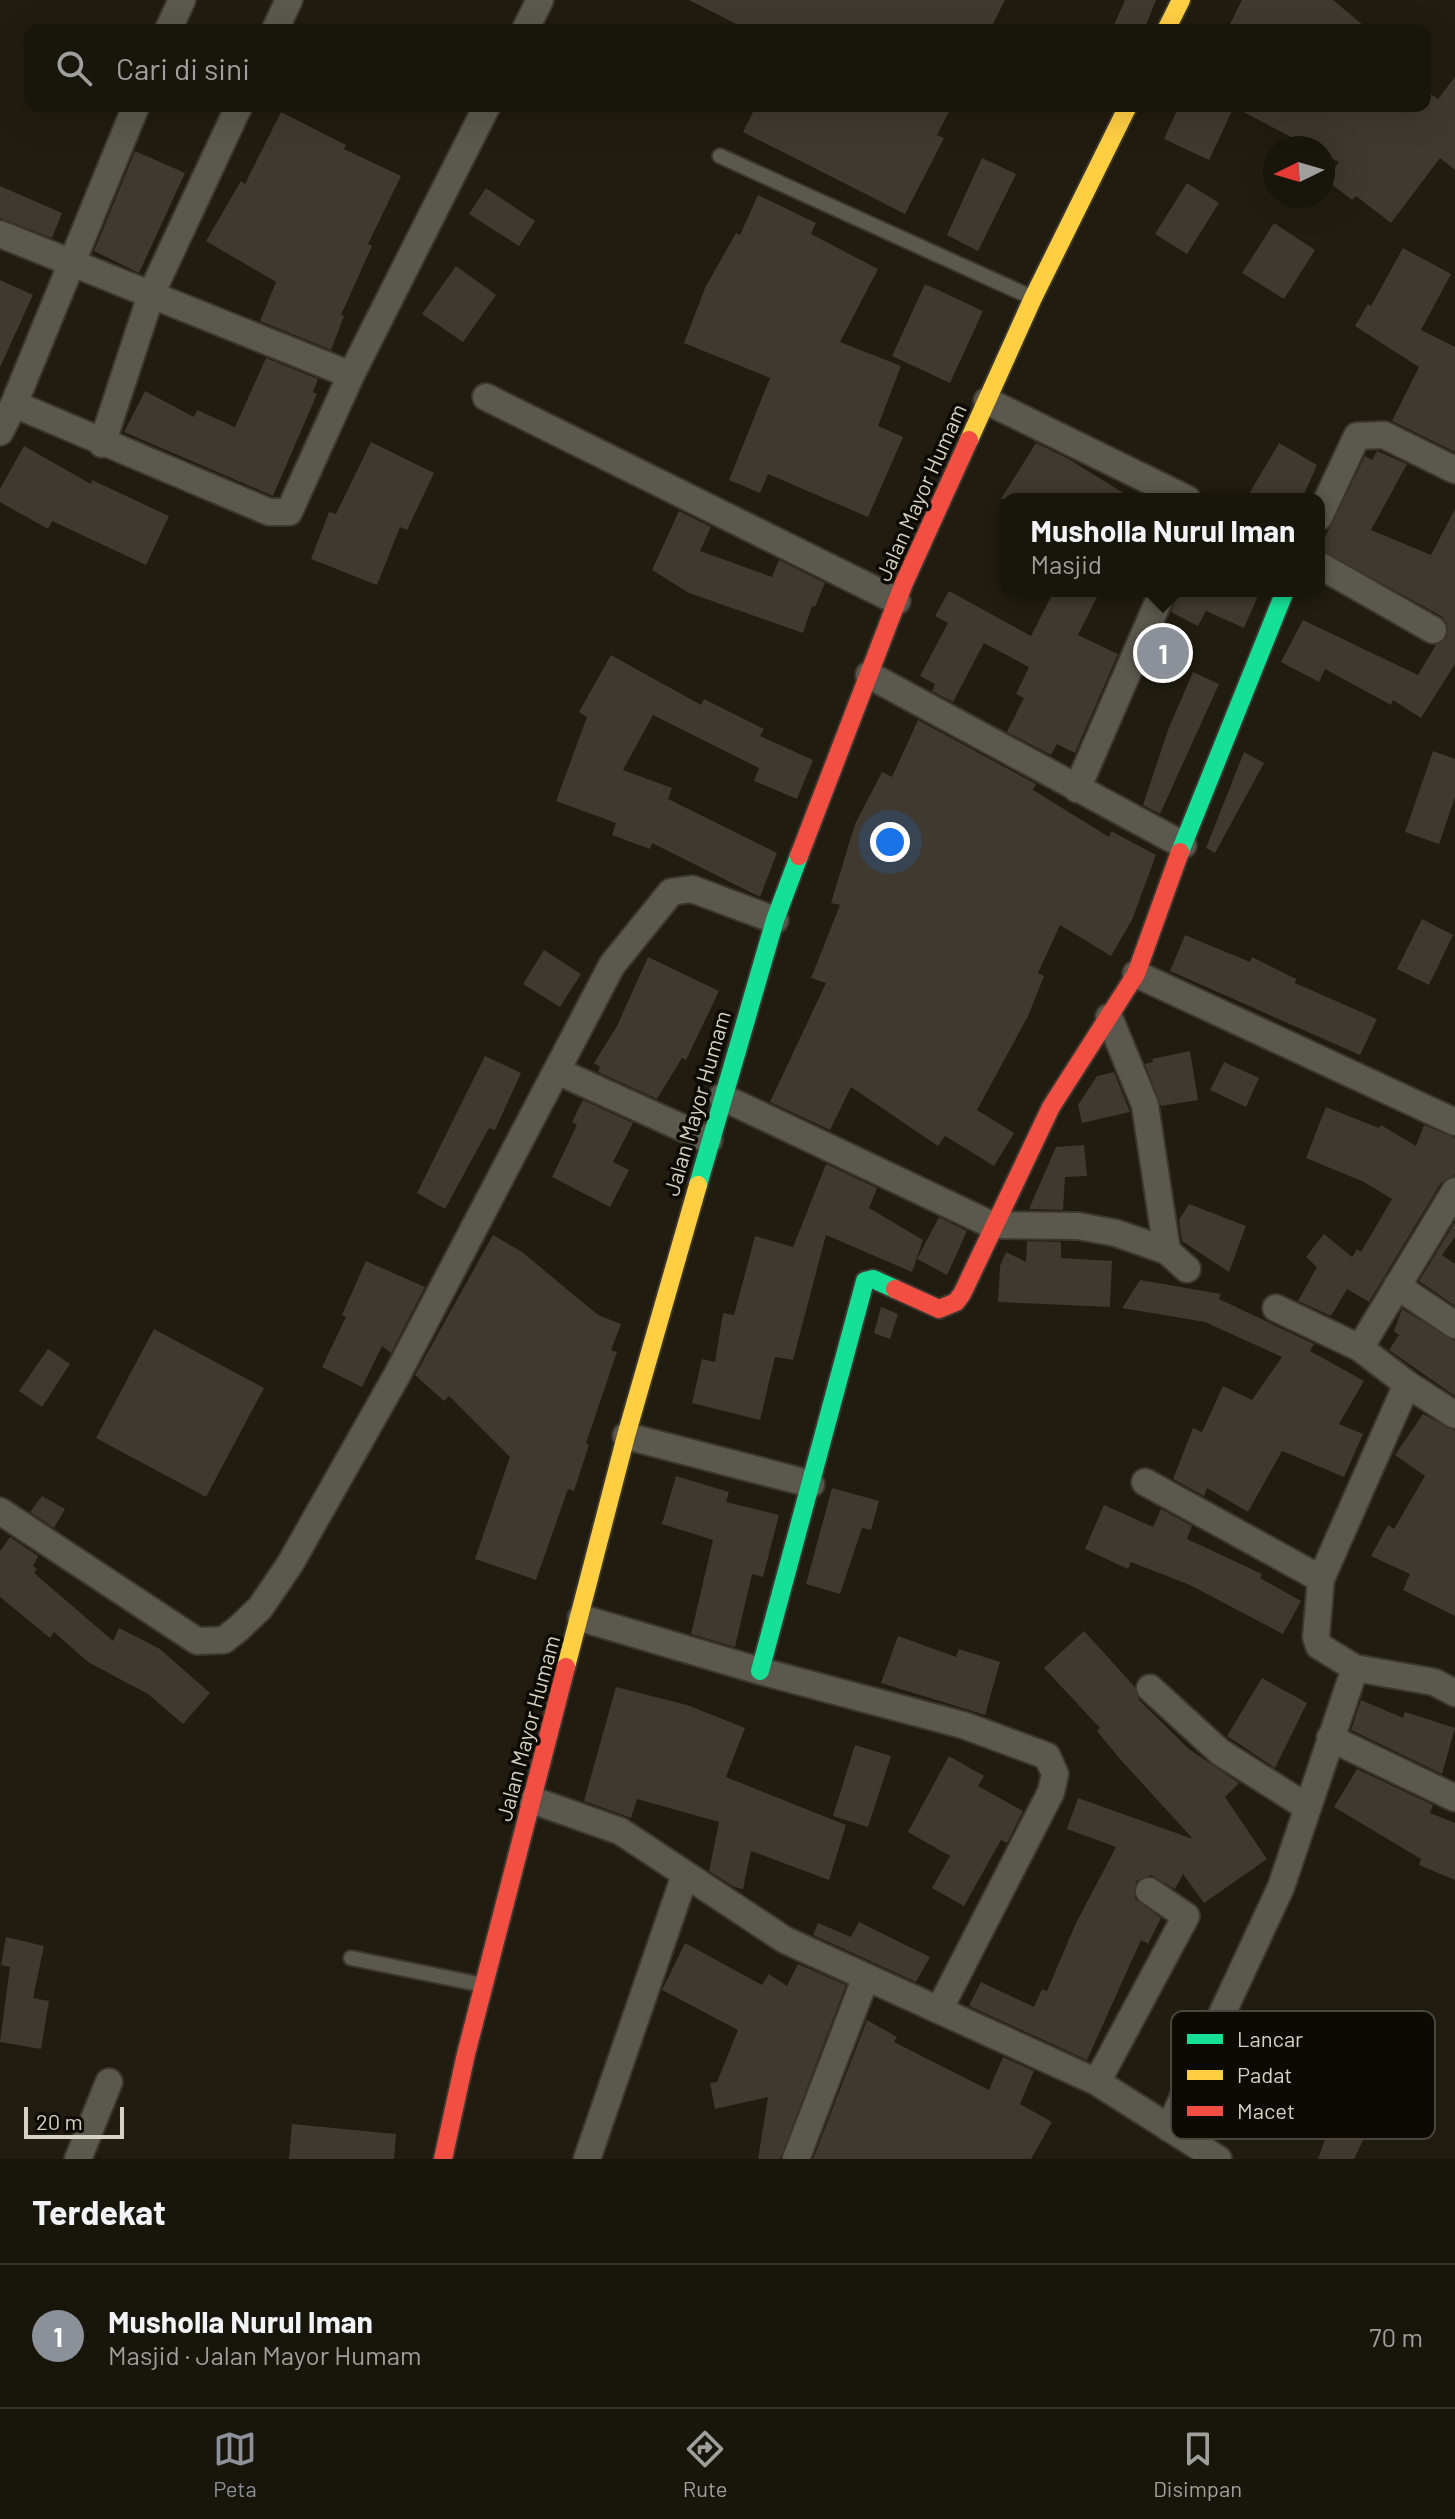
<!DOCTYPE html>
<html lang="id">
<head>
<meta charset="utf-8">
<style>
	body { margin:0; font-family:Barlow,sans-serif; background:#211e14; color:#f1f3f6 }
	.compass { position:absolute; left:1263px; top:136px; width:72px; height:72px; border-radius:50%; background:#18150b; box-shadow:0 8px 32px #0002; rotate:265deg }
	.scale { position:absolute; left:24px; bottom:20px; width:100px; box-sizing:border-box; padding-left:8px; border:4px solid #d5d1c3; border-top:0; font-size:22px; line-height:28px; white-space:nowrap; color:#d5d1c3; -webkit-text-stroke:6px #0d0a03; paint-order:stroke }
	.you { position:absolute; left:890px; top:842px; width:28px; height:28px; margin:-20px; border:6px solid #fff; border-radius:50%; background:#1a73e8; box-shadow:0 0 0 12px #1a73e833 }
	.badge { display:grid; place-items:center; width:52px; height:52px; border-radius:50%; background:#8c9099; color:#fff; font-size:26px; font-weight:700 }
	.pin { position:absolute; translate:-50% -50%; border:4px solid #fff; box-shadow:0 2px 8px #0006 }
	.popup { position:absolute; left:1001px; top:493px; width:324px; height:104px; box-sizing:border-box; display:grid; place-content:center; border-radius:16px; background:#18150b; filter:drop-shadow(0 2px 6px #0005); font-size:26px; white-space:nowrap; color:#9f9f9d }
	.popup b { font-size:30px; color:#f1f3f6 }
	.popup::after { content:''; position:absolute; left:50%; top:100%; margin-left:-16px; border:16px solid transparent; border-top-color:#18150b }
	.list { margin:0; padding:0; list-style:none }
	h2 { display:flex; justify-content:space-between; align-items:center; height:104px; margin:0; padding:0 32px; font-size:34px }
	h2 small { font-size:26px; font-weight:400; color:#9f9f9d }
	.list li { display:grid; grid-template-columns:52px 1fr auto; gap:24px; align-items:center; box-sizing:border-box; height:144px; padding:0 32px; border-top:2px solid #36342c }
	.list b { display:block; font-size:30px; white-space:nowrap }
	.list p { margin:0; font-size:26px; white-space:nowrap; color:#9f9f9d }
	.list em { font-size:26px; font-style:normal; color:#9f9f9d }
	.icon { flex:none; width:44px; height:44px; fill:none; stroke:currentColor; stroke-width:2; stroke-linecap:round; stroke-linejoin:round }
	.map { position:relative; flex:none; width:1455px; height:2159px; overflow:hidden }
	.search { position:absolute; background:#18150b; box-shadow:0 8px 32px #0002; left:24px; right:24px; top:24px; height:88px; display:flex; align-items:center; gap:20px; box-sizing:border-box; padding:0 28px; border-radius:16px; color:#9f9f9d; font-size:30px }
	.sheet { height:248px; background:#18150b }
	nav { display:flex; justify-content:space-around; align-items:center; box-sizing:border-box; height:112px; border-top:2px solid #36342c; background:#18150b; font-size:22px; color:#9f9f9d }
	nav a { display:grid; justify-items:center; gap:4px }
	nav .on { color:#8c9099 }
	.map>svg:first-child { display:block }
</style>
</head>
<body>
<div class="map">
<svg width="1455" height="2159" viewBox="0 0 1455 2159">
	<rect width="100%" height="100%" fill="#201c0f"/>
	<g fill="#3f392f">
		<polygon points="689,0 1005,0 990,30 748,30"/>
		<polygon points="1125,0 1156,0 1144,30 1112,30"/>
		<polygon points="1242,0 1333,0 1369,30 1227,30"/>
		<polygon points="1455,77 1455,170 1440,158 1391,223 1356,196 1352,200 1326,180 1339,162 1323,154 1323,148 1312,148 1234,107 1209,160 1164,139 1179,106 1425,106 1425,90 1438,99"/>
		<polygon points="756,106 952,106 937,135 944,138 905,214 743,132"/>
		<polygon points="281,112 346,145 344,149 401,176 368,244 372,246 341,315 344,316 331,350 260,321 276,282 206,241 241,181 245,184"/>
		<polygon points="135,151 185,173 139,273 94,251"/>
		<polygon points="982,158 1016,174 978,251 947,235"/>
		<polygon points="1187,183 1219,203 1187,254 1155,234"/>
		<polygon points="0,186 62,213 52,238 0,218"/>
		<polygon points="486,188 535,221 519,246 469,214"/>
		<polygon points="758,195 816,223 811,234 878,269 840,342 901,366 878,426 903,437 868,517 768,474 760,493 729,480 770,378 684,343 705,288 736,233 740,235"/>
		<polygon points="1274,223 1315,250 1284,299 1242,273"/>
		<polygon points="1403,248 1451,274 1421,330 1455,347 1455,452 1392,421 1419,367 1355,326 1368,304 1371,306"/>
		<polygon points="456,266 496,295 463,342 422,314"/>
		<polygon points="0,280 33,295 0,367"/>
		<polygon points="925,284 983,311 950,383 892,356"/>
		<polygon points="266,358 318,379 313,392 317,394 273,496 124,432 145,391 194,417 197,410 235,427"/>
		<polygon points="371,442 434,473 407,530 400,527 377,585 311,559 329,512 336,514"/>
		<polygon points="1036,443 1067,458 1133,499 1001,499"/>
		<polygon points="1279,443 1317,465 1302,499 1246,499"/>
		<polygon points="24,446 91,484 92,480 169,516 146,565 52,521 48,529 0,502 0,489"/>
		<polygon points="1377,451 1407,464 1371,530 1431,555 1455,509 1455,664 1421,718 1393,700 1391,705 1325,669 1319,682 1281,662 1303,620 1418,675 1436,645 1447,637 1447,623 1441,616 1319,549 1365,456 1372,460"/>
		<polygon points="679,511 711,527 700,551 772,577 779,560 825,583 815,607 812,606 803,633 689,593 652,570"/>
		<polygon points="949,591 1031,636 1054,591 1100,591 1078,635 1118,654 1075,753 1057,744 1051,755 1007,732 1024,698 1016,694 1029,667 984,643 953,702 932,691 935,684 920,676 948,623 935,616"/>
		<polygon points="1179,591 1260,591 1244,628 1206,611 1198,626 1171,612"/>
		<polygon points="611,655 701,705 704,699 764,729 760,736 813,760 797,799 754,781 759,768 653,715 623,770 672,788 668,799 777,853 760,897 652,843 650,849 612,835 616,823 556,801 587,717 579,712"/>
		<polygon points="1193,672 1219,684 1160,814 1143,805 1168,730"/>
		<polygon points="918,720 1036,784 1033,790 1109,837 1111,831 1156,855 1132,920 1111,956 1060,925 1038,973 1044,976 1028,1016 977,1110 1014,1133 994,1166 945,1136 938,1146 851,1087 830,1130 770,1102 826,983 811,978 840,905 831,903 855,824 882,772 892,777"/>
		<polygon points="1433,751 1455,759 1455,797 1439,844 1405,832"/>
		<polygon points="1244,752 1264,763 1215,853 1206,848"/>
		<polygon points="1422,919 1453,935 1429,985 1397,969"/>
		<polygon points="1185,935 1250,962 1252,957 1296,979 1295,983 1377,1019 1360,1055 1170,971"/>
		<polygon points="544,950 581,974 560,1007 523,984"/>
		<polygon points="648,957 719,991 686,1060 682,1058 657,1099 598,1072 600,1067 594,1063 617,1026"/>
		<polygon points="1190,1051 1198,1100 1161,1106 1145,1064 1153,1062 1152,1059"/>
		<polygon points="485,1056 521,1073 495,1130 489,1128 445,1209 417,1193"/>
		<polygon points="1224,1062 1259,1078 1246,1107 1210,1090"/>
		<polygon points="1114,1072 1130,1112 1082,1123 1078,1105 1097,1076"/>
		<polygon points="583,1100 633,1123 613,1162 629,1170 610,1207 552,1177 577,1125 572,1122"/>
		<polygon points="1326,1107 1379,1128 1381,1125 1416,1146 1424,1125 1455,1138 1455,1175 1441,1183 1369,1302 1347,1289 1331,1316 1298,1301 1317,1267 1306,1257 1324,1234 1352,1257 1357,1249 1361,1252 1392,1199 1364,1182 1306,1158"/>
		<polygon points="1084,1145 1087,1176 1065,1177 1063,1210 1029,1209 1056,1147"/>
		<polygon points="826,1164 877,1188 869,1208 923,1240 912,1272 826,1235 793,1360 775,1357 760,1420 692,1403 702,1359 715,1362 723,1313 734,1315 755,1236 793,1247"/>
		<polygon points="1189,1204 1246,1226 1229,1272 1182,1241 1179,1220"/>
		<polygon points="939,1217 967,1231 947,1275 917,1259"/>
		<polygon points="1455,1222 1455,1237 1442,1255 1455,1264 1455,1306 1419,1281"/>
		<polygon points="493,1235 522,1252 598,1315 621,1324 611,1350 617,1352 586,1443 589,1445 574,1491 568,1489 536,1580 475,1559 510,1457 449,1396 444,1401 415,1375"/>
		<polygon points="1027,1241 1061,1242 1061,1258 1112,1261 1110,1307 998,1302 1000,1266 1006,1252 1026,1262"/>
		<polygon points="366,1261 425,1287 391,1353 382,1346 362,1387 322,1367 346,1317 342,1315"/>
		<polygon points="1140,1280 1221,1294 1219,1299 1314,1344 1310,1351 1364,1381 1339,1424 1363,1434 1344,1477 1282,1451 1248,1512 1207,1488 1204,1496 1173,1479 1193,1428 1202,1432 1223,1386 1252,1400 1282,1357 1205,1322 1122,1308"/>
		<polygon points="881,1307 898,1314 890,1339 874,1333"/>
		<polygon points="1402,1309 1455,1341 1455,1396 1389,1350 1399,1335 1394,1331"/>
		<polygon points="154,1329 264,1388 206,1497 96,1438"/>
		<polygon points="48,1349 70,1364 42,1407 19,1391"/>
		<polygon points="1423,1414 1455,1431 1455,1616 1403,1590 1410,1574 1371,1556 1388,1525 1394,1529 1425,1476 1395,1455"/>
		<polygon points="676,1476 729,1492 726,1502 779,1515 763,1577 752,1574 735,1647 691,1634 713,1540 662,1524"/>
		<polygon points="832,1488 879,1501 871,1530 862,1528 840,1594 806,1584"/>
		<polygon points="42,1496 65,1509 54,1528 30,1512"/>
		<polygon points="1104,1505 1153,1527 1161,1509 1192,1526 1187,1539 1262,1574 1260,1578 1301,1601 1283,1634 1190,1585 1131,1562 1128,1569 1085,1549"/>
		<polygon points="10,1537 38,1556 33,1566 37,1569 34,1573 113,1641 119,1628 160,1649 210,1693 183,1724 148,1694 88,1662 54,1632 50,1638 0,1597 0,1551"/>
		<polygon points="1084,1631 1134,1686 1139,1700 1189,1749 1239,1783 1225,1797 1267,1859 1204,1903 1183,1874 1175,1889 1151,1875 1136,1881 1135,1899 1161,1918 1148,1944 1141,1940 1087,2060 969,2006 981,1982 1034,2007 1042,1989 1047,1991 1076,1923 1116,1847 1067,1829 1078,1798 1193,1839 1120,1759 1097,1731 1100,1728 1044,1668"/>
		<polygon points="898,1636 956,1657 959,1649 1000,1662 985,1715 881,1683"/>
		<polygon points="1262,1678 1307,1703 1275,1768 1227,1736"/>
		<polygon points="616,1687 687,1705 745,1728 726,1777 846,1825 829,1880 751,1851 743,1889 734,1887 709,1871 719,1822 637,1799 631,1818 584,1801"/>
		<polygon points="1361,1700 1403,1718 1405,1712 1455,1728 1442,1774 1351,1730"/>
		<polygon points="855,1745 891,1756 868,1827 833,1816"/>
		<polygon points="949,1756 984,1776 978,1786 1023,1811 1007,1843 1001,1840 964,1906 932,1888 950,1856 908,1832"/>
		<polygon points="1357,1769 1433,1805 1430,1813 1455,1823 1455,1880 1419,1865 1421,1859 1334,1807"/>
		<polygon points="859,1922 930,1957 916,1982 813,1935 818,1923 851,1937"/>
		<polygon points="6,1937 44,1946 33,1998 49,2001 41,2049 0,2042 10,1967 1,1965"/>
		<polygon points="685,1943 762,1985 769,1974 787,1986 798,1964 846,1985 780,2159 758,2159 768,2097 715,2109 710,2083 717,2082 738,2030 662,1990"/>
		<polygon points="867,2020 897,2037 894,2042 989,2090 1003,2057 1034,2071 1020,2104 1052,2122 1031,2159 813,2159"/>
		<polygon points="1338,2101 1374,2118 1354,2159 1318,2159 1327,2134 1324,2132"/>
		<polygon points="292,2124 396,2134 394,2159 289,2159"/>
	</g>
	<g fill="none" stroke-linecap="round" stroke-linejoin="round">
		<g stroke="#3b372f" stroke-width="18">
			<g id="lane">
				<polyline points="720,156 1033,298"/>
				<polyline points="351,1958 483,1985"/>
			</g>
		</g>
		<g stroke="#3b372f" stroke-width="30">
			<g id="street">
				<polyline points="168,30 182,0"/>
				<polyline points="275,30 289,0"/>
				<polyline points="525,30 540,0"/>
				<polyline points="0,234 351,375"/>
				<polyline points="486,397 897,601"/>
				<polyline points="987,401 1187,499"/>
				<polyline points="14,404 136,106"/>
				<polyline points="0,432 14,404 269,512 289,512 351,375 487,106"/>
				<polyline points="102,444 152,292 239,106"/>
				<polyline points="1319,517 1357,436 1384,435 1455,470"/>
				<polyline points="1319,565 1433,630"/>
				<polyline points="869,675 1183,845"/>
				<polyline points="1077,789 1163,591"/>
				<polyline points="1136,974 1455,1122"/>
				<polyline points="1109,1017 1145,1105 1167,1251"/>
				<polyline points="557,1071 709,1140"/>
				<polyline points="722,1097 992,1225 1078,1226 1116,1233 1167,1251 1187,1269"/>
				<polyline points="1397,1286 1455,1325"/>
				<polyline points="1276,1308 1360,1348"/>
				<polyline points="1407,1384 1455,1415"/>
				<polyline points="626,1436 811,1484"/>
				<polyline points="1145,1482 1321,1579"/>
				<polyline points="0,1511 197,1641 224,1640 239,1628 260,1608 290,1564 397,1375 612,965 671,892 692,889 775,920"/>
				<polyline points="581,1618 760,1671 963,1725 1047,1756 1055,1774 1051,1792 939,2010"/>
				<polyline points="1355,1668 1434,1682 1455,1693"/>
				<polyline points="1150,1688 1220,1752 1307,1807"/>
				<polyline points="1330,1738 1455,1798"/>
				<polyline points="532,1800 620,1831 785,1940 1097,2082 1218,2159"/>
				<polyline points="1097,2082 1186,1916 1149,1891"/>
				<polyline points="1169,2128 1281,1887 1355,1668 1319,1646 1316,1637 1321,1579 1407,1384 1360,1348 1455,1191"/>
				<polyline points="78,2159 109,2082"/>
				<polyline points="587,2159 685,1875"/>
				<polyline points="796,2159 866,1977"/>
			</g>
		</g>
		<g stroke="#3b372f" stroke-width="22">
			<g id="fast">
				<polyline points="1180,852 1285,591"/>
				<polyline points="698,1185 775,920 799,856"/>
				<polyline points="760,1671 865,1281 873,1279 895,1289"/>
			</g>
		</g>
		<g stroke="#3b372f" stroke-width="22">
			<g id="slow">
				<polyline points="1166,30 1181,0"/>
				<polyline points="969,440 1033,298 1128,106"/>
				<polyline points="566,1667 626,1436 698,1185"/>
			</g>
		</g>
		<g stroke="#3b372f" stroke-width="22">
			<g id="jam">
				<polyline points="799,856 904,583 969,440"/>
				<polyline points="895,1289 939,1309 956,1302 962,1294 1051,1107 1136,974 1180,852"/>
				<polyline points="443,2159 466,2054 566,1667"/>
			</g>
		</g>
		<use href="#lane" stroke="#5b584e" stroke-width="14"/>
		<use href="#street" stroke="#5b584e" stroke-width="26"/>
		<use href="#fast" stroke="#16e098" stroke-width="18"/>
		<use href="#slow" stroke="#ffcf43" stroke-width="18"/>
		<use href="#jam" stroke="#f24e42" stroke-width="18"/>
	</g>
	<g text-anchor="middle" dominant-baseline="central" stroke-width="7" stroke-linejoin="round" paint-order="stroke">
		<g font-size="22" fill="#d5d1c3" stroke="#0d0a03">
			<text transform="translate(920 492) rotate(-66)">Jalan Mayor Humam</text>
			<text transform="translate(696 1103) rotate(-74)">Jalan Mayor Humam</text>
			<text transform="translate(527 1728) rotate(-75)">Jalan Mayor Humam</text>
		</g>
	</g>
	<rect x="1171" y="2011" width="264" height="128" rx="12" fill="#0d0a03" stroke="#49463d" stroke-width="2"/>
	<rect x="1187" y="2034" width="36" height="10" fill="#16e098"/>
	<rect x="1187" y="2070" width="36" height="10" fill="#ffcf43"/>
	<rect x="1187" y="2106" width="36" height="10" fill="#f24e42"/>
	<g font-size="22" fill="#d5d1c3">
		<text x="1237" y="2047">Lancar</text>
		<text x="1237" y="2083">Padat</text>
		<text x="1237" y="2119">Macet</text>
	</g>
</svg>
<svg class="compass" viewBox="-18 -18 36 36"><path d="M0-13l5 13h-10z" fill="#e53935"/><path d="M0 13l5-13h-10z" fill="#9f9f9d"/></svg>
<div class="scale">20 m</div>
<div class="you"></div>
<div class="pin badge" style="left:1163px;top:653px">1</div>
<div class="popup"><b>Musholla Nurul Iman</b>Masjid</div>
<div class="search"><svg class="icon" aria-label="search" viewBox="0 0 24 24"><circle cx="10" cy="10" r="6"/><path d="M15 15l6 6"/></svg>Cari di sini</div>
</div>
<section class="sheet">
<h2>Terdekat<small></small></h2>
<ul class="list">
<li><span class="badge">1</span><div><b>Musholla Nurul Iman</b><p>Masjid · Jalan Mayor Humam</p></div><em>70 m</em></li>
</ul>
</section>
<nav>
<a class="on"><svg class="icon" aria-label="map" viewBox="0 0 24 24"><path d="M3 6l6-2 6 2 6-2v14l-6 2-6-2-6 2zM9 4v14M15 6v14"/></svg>Peta</a>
<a><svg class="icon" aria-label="directions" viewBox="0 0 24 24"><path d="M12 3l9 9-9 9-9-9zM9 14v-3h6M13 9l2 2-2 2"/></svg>Rute</a>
<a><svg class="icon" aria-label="saved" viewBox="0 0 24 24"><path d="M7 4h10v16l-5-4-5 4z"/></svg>Disimpan</a>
</nav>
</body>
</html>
